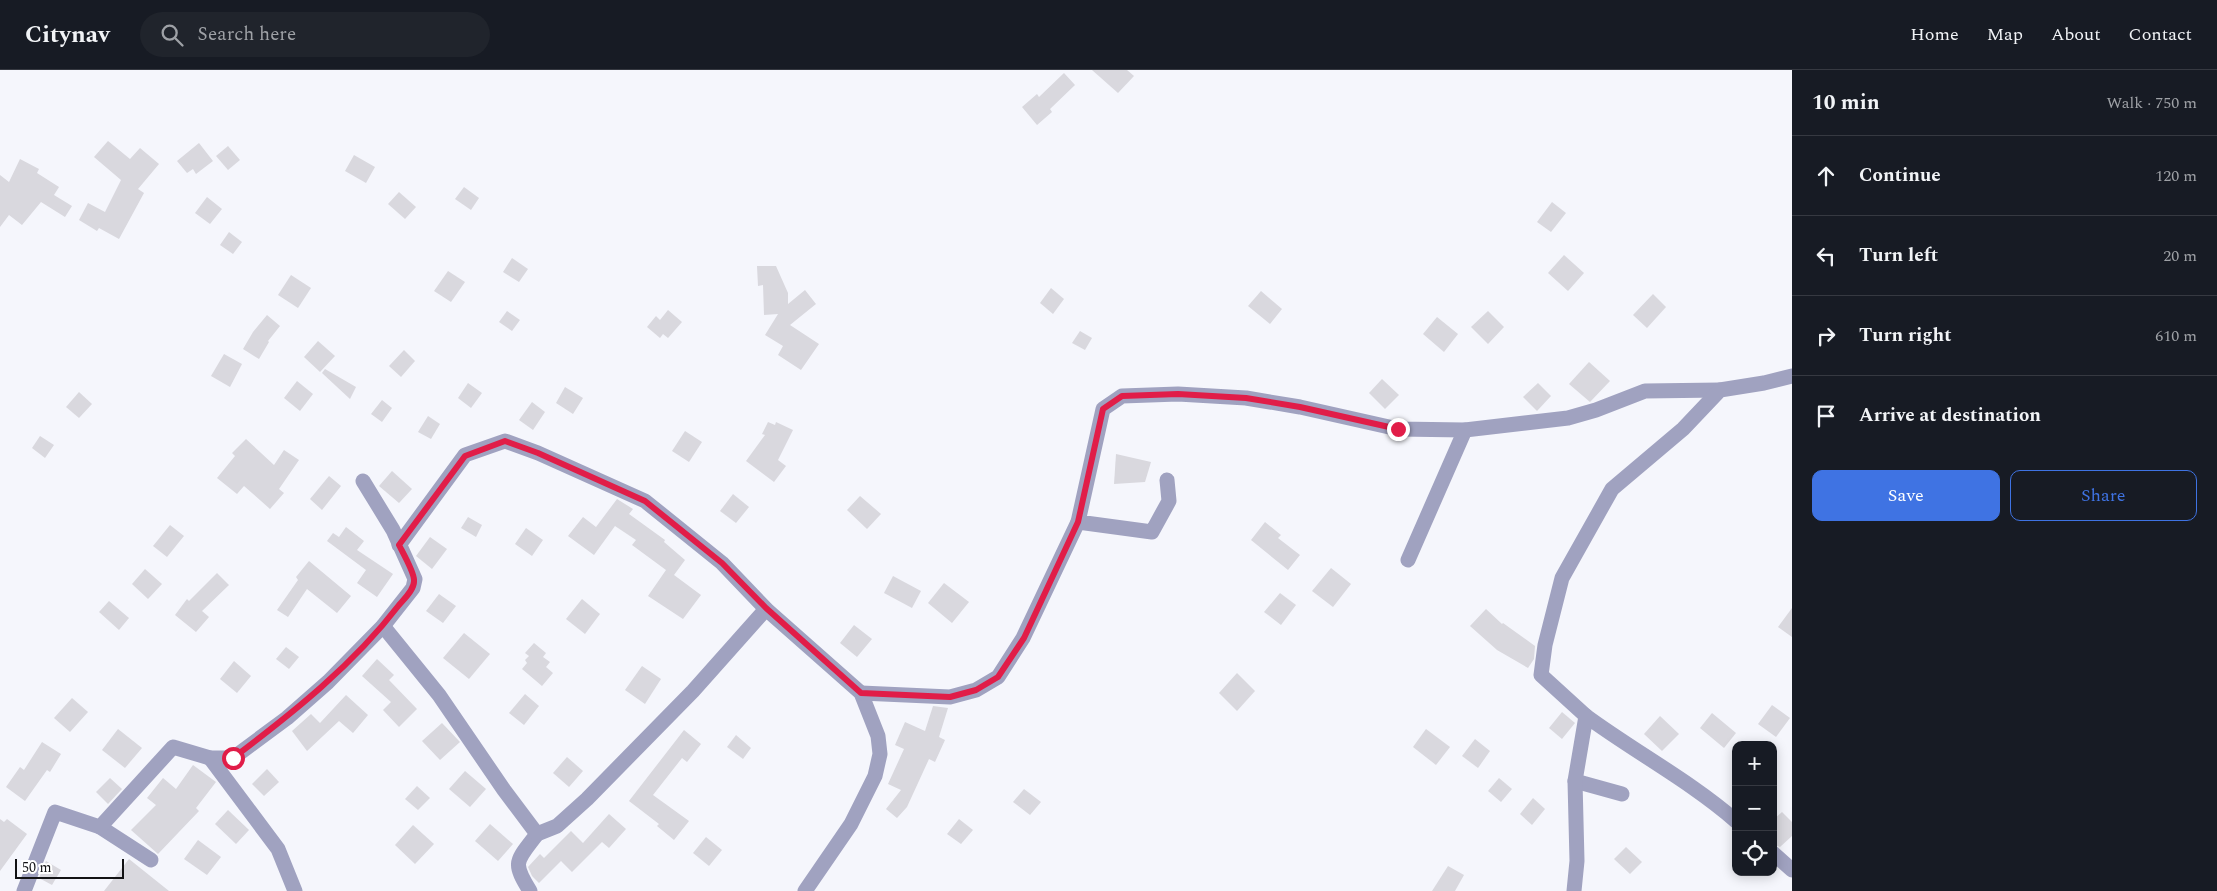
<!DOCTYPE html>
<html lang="en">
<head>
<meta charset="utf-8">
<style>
	body { margin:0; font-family:Spectral,serif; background:#20242c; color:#f1f3f6 }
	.controls { position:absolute; right:15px; bottom:15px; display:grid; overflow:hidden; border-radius:10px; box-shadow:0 2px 12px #0003 }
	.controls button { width:45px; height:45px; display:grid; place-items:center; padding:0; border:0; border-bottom:1px solid #363941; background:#171b24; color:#f1f3f6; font:25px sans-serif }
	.scale { position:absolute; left:15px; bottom:12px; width:109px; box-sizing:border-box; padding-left:5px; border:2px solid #121214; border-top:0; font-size:14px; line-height:18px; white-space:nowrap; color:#121214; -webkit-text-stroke:4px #fff; paint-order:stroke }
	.stop { position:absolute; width:15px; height:15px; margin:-11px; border:4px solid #e11d48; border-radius:50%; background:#fff }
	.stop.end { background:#e11d48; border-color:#fff; box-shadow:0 1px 5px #0008 }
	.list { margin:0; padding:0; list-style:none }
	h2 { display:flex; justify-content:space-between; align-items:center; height:65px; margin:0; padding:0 20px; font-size:21px }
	h2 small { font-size:16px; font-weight:400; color:#9ea1a6 }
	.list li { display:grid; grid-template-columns:32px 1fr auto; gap:15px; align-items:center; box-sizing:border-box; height:80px; padding:0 20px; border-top:1px solid #363941 }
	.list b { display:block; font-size:19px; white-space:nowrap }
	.list em { font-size:16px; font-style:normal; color:#9ea1a6 }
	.actions { display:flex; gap:10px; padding:15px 20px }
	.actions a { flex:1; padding:11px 0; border:1px solid #3f73e3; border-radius:10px; text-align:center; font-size:18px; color:#3f73e3 }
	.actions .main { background:#3f73e3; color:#fff }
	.icon { flex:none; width:28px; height:28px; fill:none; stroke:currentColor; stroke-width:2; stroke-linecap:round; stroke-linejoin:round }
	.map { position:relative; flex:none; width:1792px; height:821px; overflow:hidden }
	header { display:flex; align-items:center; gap:30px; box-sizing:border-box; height:70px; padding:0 25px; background:#171b24; border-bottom:1px solid #363941 }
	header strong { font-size:24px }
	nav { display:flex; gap:28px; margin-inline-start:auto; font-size:18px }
	.search { width:350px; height:45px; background:#20242c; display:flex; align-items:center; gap:12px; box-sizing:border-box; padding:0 18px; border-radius:28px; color:#9ea1a6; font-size:19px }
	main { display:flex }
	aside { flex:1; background:#171b24 }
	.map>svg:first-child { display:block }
</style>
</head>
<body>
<header>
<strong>Citynav</strong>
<div class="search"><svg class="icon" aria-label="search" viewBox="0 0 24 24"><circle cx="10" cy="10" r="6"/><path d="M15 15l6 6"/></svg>Search here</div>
<nav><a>Home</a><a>Map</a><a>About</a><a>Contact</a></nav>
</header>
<main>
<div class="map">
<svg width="1792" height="821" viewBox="0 0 1792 821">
	<rect width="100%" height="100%" fill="#f5f6fc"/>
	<g fill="#d9d8de">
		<polygon points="1092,0 1127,0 1134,6 1118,23"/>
		<polygon points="1064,3 1075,15 1050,39 1052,42 1037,55 1022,37 1037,24 1039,27"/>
		<polygon points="108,71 130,89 140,78 159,94 138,119 144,123 119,169 99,158 97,161 79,150 88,133 105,142 121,110 94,87"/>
		<polygon points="199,73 213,91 196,104 193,99 187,103 177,91"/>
		<polygon points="228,76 240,90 228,100 216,86"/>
		<polygon points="354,85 375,97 366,113 345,101"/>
		<polygon points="20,89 39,99 37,103 59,117 54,125 72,136 65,147 41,132 22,155 9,145 0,157 0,105 9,112"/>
		<polygon points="464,117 479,128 471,140 455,129"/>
		<polygon points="399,122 416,137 405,149 388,134"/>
		<polygon points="207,127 222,139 210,154 195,143"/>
		<polygon points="1552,132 1566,143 1551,162 1537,152"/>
		<polygon points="229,162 242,172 233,184 220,175"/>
		<polygon points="1564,185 1584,203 1568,221 1548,203"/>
		<polygon points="512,188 528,199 519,212 503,202"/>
		<polygon points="757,196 776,196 788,223 788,234 805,220 816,234 790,255 819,274 801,300 778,285 783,276 765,265 778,244 764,245 763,215 758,216"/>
		<polygon points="448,201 465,212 451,232 434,221"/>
		<polygon points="291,205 311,218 298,238 278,225"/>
		<polygon points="1051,218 1064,229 1053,244 1040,233"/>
		<polygon points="1261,221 1282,239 1270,254 1248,236"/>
		<polygon points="1653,224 1666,237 1647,258 1633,245"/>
		<polygon points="668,240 682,252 668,268 663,264 660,268 647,257 656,246 660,250"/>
		<polygon points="507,241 520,250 512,261 499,252"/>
		<polygon points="1488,241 1504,257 1488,274 1471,257"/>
		<polygon points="267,245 280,256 268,271 269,272 259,289 243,279 253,262"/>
		<polygon points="1437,247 1458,264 1444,282 1423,264"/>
		<polygon points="1080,261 1092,268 1085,280 1072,273"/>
		<polygon points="318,271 335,286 320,302 304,287"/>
		<polygon points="404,280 415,291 401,307 389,296"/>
		<polygon points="224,284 242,294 230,317 211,306"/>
		<polygon points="1589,292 1610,311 1590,332 1569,314"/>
		<polygon points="325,299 356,317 350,329 322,303"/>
		<polygon points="1382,309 1399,325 1385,339 1369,323"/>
		<polygon points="297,311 313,324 300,341 284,328"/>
		<polygon points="468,313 482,323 471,338 458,328"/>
		<polygon points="1538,313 1551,326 1537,341 1523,327"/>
		<polygon points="565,317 583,328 573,344 556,333"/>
		<polygon points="79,322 92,334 79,348 66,337"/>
		<polygon points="382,330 392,338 382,352 371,344"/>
		<polygon points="532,332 545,342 533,360 519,350"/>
		<polygon points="428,346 440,354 431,369 418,362"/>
		<polygon points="768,352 775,355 776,352 793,360 778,390 786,396 774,412 746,391 765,365 762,364"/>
		<polygon points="685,361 702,372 689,392 672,381"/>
		<polygon points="40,366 54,375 45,388 32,378"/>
		<polygon points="246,369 274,395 284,380 299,390 279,419 284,423 270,439 244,416 237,424 217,408 235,386 232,383"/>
		<polygon points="1116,384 1151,392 1145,412 1114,414"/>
		<polygon points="392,401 412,419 399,433 379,416"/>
		<polygon points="329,406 341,416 322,440 310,429"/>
		<polygon points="733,424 749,437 736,453 720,441"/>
		<polygon points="860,426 881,444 867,459 847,440"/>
		<polygon points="617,429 633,439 629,444 665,470 664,472 685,490 674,505 701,525 683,549 648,526 666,500 632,475 636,470 615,456 594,485 568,466 583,447 596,457"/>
		<polygon points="468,447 482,455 476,467 461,458"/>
		<polygon points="1265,452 1281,465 1278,468 1300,485 1288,500 1251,470"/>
		<polygon points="170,455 184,466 167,487 153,476"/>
		<polygon points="346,457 364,471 357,480 393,504 377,527 357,513 366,500 327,471 333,463 339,467"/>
		<polygon points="526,458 543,470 532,486 515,474"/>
		<polygon points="430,467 447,479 432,499 416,486"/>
		<polygon points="309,491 351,526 337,543 307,519 288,547 277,540 298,510 296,507"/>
		<polygon points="1331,498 1351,514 1333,537 1312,521"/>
		<polygon points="145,499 162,514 148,529 132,514"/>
		<polygon points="217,503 229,515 202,541 209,547 196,562 175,545 187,529 189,531"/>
		<polygon points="893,506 921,521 912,538 884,523"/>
		<polygon points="944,513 969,532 952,553 928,533"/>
		<polygon points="1280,523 1296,535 1281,555 1264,542"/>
		<polygon points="439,524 456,536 443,553 426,541"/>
		<polygon points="582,529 600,544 585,564 566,549"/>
		<polygon points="109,531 129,548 119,560 99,542"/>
		<polygon points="1792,538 1792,567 1778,557"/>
		<polygon points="1486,539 1502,554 1503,553 1535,576 1534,589 1528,598 1497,580 1470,556"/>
		<polygon points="854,555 872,569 857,587 840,573"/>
		<polygon points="464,563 490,584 469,609 443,588"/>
		<polygon points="534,573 546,583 543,587 550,592 546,597 553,603 542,616 522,599 527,593 525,590 529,586 525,583"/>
		<polygon points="286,577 299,587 289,599 276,589"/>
		<polygon points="377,589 394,605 389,610 417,639 399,657 383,640 391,632 362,606"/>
		<polygon points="234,591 251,606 237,623 220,609"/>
		<polygon points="642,596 661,609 645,634 625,620"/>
		<polygon points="1237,603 1255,621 1237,641 1219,623"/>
		<polygon points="525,624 539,636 524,655 509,643"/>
		<polygon points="346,625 368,645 353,663 339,651 307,681 292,661 311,644 320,653"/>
		<polygon points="72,628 88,642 70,662 54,648"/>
		<polygon points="1772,635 1790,648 1776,667 1758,654"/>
		<polygon points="933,636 948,638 939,667 945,670 935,692 929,689 907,737 897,748 886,739 901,720 888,714 904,679 895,675 905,652 925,661"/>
		<polygon points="1562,642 1575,653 1562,669 1549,658"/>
		<polygon points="1712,643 1736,663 1724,678 1700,658"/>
		<polygon points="1660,646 1679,664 1662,681 1644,664"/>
		<polygon points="442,653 460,672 440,690 422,671"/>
		<polygon points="118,659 142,678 125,698 102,680"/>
		<polygon points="1426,659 1450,677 1436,695 1413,677"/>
		<polygon points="684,660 701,674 687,692 682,688 653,725 689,751 674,770 657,756 659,754 629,731"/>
		<polygon points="736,665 751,678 743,689 727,677"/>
		<polygon points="1475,669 1490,681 1478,698 1462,686"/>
		<polygon points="42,672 61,684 50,702 47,700 25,731 6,717 20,697 24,700"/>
		<polygon points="567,687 583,701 569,717 553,703"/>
		<polygon points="193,695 216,712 196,738 199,741 158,784 131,760 156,735 147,728 163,708 176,719"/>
		<polygon points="267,699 279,712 264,726 252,714"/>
		<polygon points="465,701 486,719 470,737 449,719"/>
		<polygon points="110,708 122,719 108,734 96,722"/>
		<polygon points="1499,708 1512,719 1501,732 1488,721"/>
		<polygon points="417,716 430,728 418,740 405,729"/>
		<polygon points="1024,719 1041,732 1030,745 1013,732"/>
		<polygon points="1533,728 1545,739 1532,755 1520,744"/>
		<polygon points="228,740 249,760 236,774 215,754"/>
		<polygon points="1782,742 1792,752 1792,766 1780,777 1773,774 1773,750"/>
		<polygon points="609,744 626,759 609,778 602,772 572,802 561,791 539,813 532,806 528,797 540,784 544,788 571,761 583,773"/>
		<polygon points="0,749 4,752 7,749 27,764 0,801"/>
		<polygon points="959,749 973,760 961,774 947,764"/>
		<polygon points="490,754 513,774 498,791 475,771"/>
		<polygon points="413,755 434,774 415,794 395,775"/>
		<polygon points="706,767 722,780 709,796 693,783"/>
		<polygon points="198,770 221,787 207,805 184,789"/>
		<polygon points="1626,777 1642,792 1630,804 1614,789"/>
		<polygon points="129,789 169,821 104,821"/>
		<polygon points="46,791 61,800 52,815 39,808"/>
		<polygon points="1448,796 1464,805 1455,821 1432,821"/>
	</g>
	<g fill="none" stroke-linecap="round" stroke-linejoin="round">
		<g stroke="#a0a2c0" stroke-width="15">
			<polyline points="1167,410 1169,431 1152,462 1078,452 1103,339 1122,326 1178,324 1246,328 1300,337 1398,359 1465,360 1568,348 1596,340 1645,321 1720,320"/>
			<polyline points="399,475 465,385 505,371 538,383 645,431 722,493 766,539 861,623 878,666 880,684 875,706 851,754 805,821"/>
			<polyline points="1408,490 1465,360"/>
			<path d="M383,556l56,69 65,95 33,44c-20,27 -26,27 -7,57"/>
			<polyline points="861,623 950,627 976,620 998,607 1023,568 1078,452"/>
			<polyline points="1586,646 1541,605 1545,575 1562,508 1612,419 1683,359 1720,320 1764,313 1792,306"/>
			<polyline points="210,688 278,779 295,821"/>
			<polyline points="1575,711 1622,724"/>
			<polyline points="100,757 151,790"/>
			<polyline points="537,764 557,756 587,729 693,621 766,539"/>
			<polyline points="1773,783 1792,800"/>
			<polyline points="24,821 55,742 100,757 173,677 210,688 233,688 287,648 328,612 383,556 413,518 415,509 393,460 363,411"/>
			<path d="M1574,821l3,-30 -2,-80 11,-65c49,36 104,65 150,105"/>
		</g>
	</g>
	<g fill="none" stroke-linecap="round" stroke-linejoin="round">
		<path stroke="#e11d48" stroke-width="6" d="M233,688c61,-46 120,-93 166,-153 5,-6 16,-16 15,-25 0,-8 -11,-27 -15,-35l66,-89 40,-15 33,12 107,48 77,62 44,45 95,85 89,4 26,-7 22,-13 26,-39 54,-116 25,-113 19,-13 56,-2 68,4 54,9 98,22"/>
	</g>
</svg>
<div class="controls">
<button>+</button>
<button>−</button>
<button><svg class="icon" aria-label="locate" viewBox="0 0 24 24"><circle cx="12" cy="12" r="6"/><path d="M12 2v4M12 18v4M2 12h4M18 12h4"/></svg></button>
</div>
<div class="scale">50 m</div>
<div class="stop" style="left:233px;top:688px"></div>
<div class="stop end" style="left:1398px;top:359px"></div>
</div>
<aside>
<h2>10 min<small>Walk · 750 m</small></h2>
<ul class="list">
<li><svg class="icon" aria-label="ahead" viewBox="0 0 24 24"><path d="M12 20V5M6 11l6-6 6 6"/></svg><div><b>Continue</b></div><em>120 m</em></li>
<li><svg class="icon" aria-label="left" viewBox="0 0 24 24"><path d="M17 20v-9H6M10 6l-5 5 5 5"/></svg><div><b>Turn left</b></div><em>20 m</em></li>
<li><svg class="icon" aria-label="right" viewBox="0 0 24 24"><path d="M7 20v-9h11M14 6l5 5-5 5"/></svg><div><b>Turn right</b></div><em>610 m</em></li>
<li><svg class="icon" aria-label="arrive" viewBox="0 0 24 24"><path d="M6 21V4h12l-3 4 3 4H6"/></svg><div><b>Arrive at destination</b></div></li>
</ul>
<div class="actions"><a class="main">Save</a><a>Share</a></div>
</aside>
</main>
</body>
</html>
